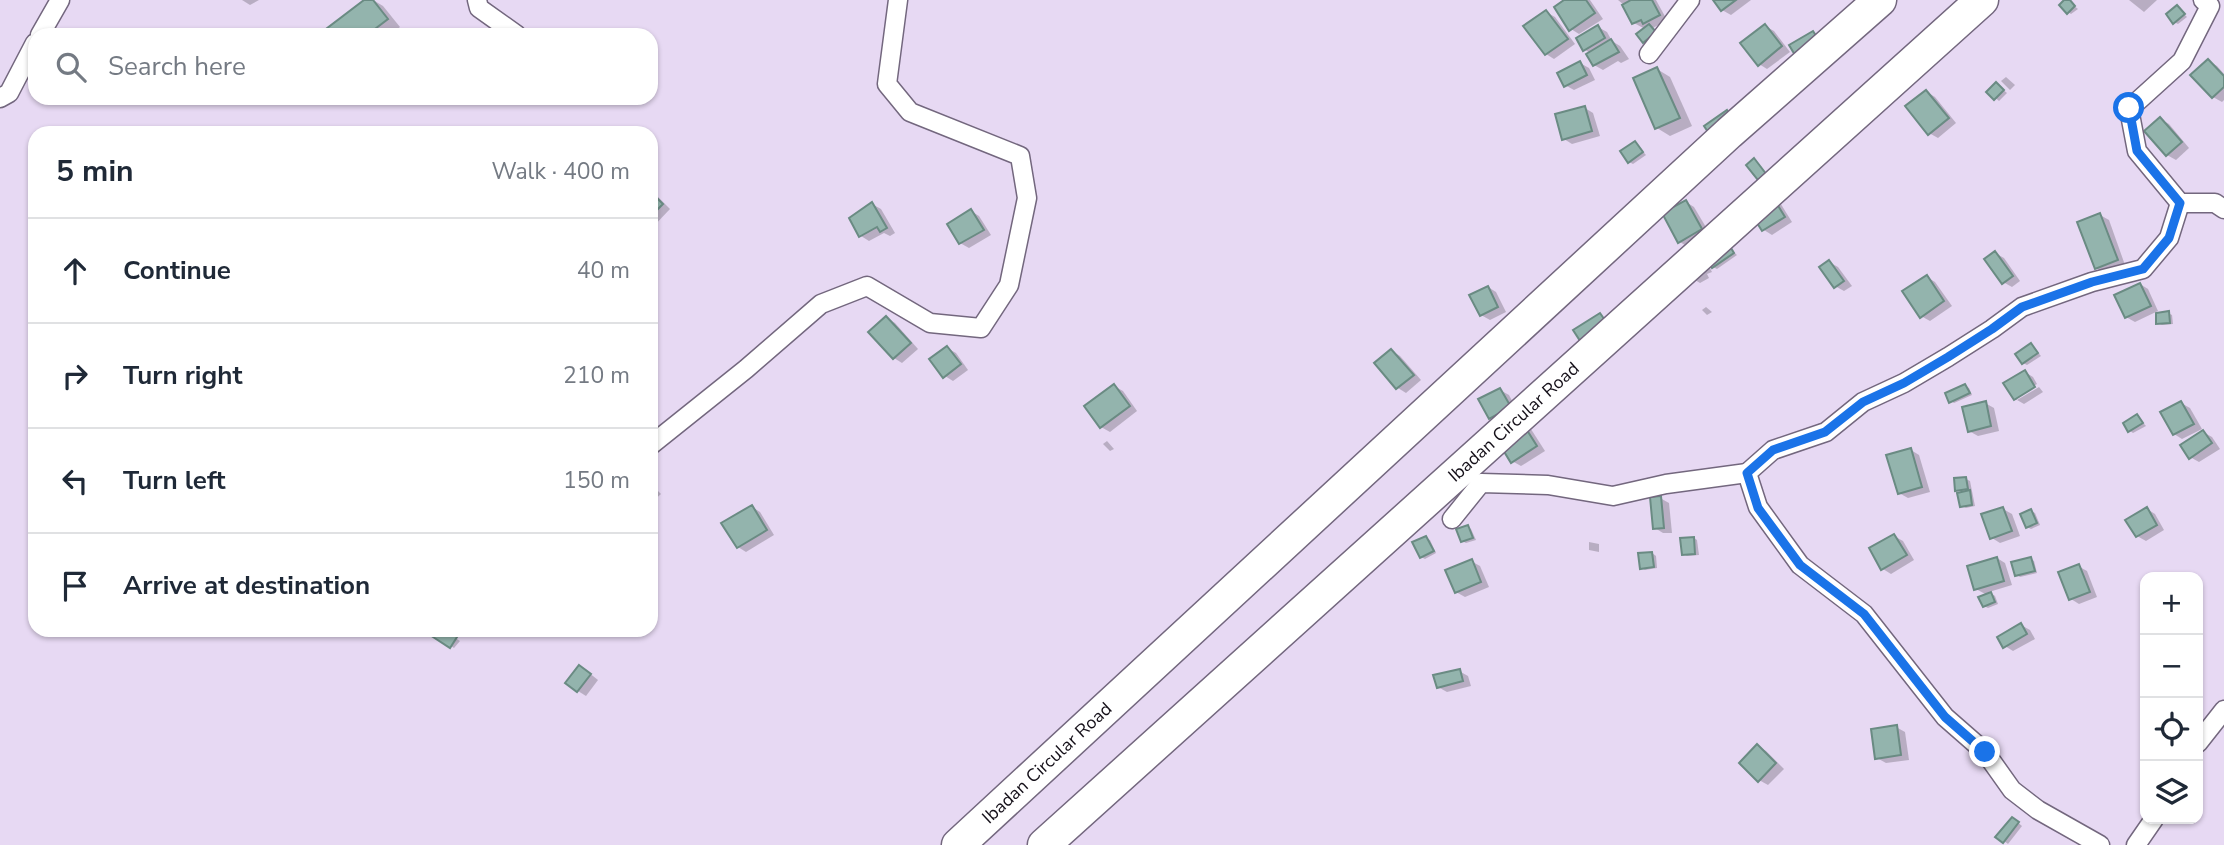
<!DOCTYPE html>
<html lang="en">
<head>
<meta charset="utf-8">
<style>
	body { margin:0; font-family:"Nunito Sans",sans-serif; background:#f2f2f3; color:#1f2937 }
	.controls { position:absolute; right:21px; bottom:21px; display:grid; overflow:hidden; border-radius:14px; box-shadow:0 2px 5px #0004 }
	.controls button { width:63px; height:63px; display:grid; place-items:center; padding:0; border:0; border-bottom:2px solid #e0e1e3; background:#fff; color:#1f2937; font:35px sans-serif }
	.stop { position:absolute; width:21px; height:21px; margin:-16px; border:5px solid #1a73e8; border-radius:50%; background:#fff }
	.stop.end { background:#1a73e8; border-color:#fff; box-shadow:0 2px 7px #0008 }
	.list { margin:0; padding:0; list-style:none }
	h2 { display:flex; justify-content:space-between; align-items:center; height:91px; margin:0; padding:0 28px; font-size:30px }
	h2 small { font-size:23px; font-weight:400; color:#747a83 }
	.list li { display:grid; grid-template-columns:46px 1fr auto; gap:21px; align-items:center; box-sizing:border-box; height:105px; padding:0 28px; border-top:2px solid #e0e1e3 }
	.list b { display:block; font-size:26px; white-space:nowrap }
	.list em { font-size:23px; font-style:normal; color:#747a83 }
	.icon { flex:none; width:38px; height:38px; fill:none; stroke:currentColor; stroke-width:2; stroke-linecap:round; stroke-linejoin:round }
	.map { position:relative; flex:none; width:2224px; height:845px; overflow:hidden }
	.search { position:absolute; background:#fff; box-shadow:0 2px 5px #0004; left:28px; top:28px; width:630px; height:77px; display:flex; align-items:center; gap:18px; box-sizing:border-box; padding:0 24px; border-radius:21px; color:#747a83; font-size:26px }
	.panel { position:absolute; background:#fff; box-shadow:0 2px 5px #0004; left:28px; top:126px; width:630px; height:511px; border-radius:21px }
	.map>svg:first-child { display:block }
</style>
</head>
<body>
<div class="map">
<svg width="2224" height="845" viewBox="0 0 2224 845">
	<rect width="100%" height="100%" fill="#e7d9f3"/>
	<g fill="#0003">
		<polygon points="242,0 259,0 250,5"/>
		<polygon points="367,0 373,0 383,6 400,27 390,35 333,35"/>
		<polygon points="1567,0 1590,0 1603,19 1579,34 1571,29"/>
		<polygon points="1618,0 1656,0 1667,20 1653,28 1658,35 1647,43 1644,41 1645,29 1634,23 1624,5"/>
		<polygon points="1715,0 1751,0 1731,15 1722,10"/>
		<polygon points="2067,0 2078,9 2071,14 2068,12"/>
		<polygon points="2129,0 2157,0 2144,12"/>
		<polygon points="2177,7 2187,17 2178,24 2174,22"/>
		<polygon points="1546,12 1555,17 1575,44 1554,59 1546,54"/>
		<polygon points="1765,26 1774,31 1790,52 1767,69 1759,64"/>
		<polygon points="1598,27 1607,32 1612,41 1620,46 1629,59 1621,63 1618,61 1603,70 1594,65 1590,53 1584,49"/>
		<polygon points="2208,61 2217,66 2224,74 2224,100 2222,102 2213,97"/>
		<polygon points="1580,63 1589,68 1595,80 1574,90 1565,85"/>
		<polygon points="1657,69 1670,77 1692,126 1670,136 1657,128"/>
		<polygon points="2006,77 2015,85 2010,90 2001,81"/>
		<polygon points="2000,87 2007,93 1999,101 1989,92"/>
		<polygon points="1927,92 1935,97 1956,123 1938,138 1929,133"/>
		<polygon points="1585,108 1593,113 1600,136 1572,144 1564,139"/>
		<polygon points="2160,119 2169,124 2189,148 2176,160 2167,155"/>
		<polygon points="1635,143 1646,155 1633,164 1629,162"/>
		<polygon points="651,190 670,209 651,229"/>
		<polygon points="1777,198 1792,222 1772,235 1764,230"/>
		<polygon points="1686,202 1694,207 1710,234 1688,247 1680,242"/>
		<polygon points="872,204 881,209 895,233 890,236 884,233 869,241 861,236"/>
		<polygon points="971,211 979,216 991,235 969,248 960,243"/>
		<polygon points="2100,215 2109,220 2125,265 2105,273 2096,268"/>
		<polygon points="1731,250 1737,255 1717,269 1713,267"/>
		<polygon points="1995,253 2004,258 2020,281 2012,287 2003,282"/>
		<polygon points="1704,257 1712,272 1707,274 1709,278 1700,283 1695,280 1693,282 1684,277"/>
		<polygon points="1829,262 1838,267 1852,286 1844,291 1835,286"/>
		<polygon points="1927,277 1935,282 1952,306 1930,321 1921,316"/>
		<polygon points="2140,284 2148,289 2158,311 2135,322 2126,317"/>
		<polygon points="1488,287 1496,292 1506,312 1490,320 1481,315"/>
		<polygon points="1706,307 1712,312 1707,315 1702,310"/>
		<polygon points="2168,313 2172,315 2173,324 2162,325 2158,323"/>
		<polygon points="887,318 895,323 918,349 902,363 894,358"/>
		<polygon points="2031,345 2041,356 2027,365 2023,363"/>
		<polygon points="947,348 956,353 968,370 953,381 945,376"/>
		<polygon points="1392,351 1400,356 1421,380 1406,393 1398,388 1376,364"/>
		<polygon points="2025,372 2033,377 2037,384 2017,396 2017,400 2015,399"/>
		<polygon points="1114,386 1123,391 1137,411 1110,432 1101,427"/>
		<polygon points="1965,386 1969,388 1972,395 1954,403 1951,401"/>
		<polygon points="2039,387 2043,392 2024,404 2017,400"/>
		<polygon points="1500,390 1509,395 1518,412 1498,422 1490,417"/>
		<polygon points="1985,403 1994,408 1999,431 1978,436 1969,431"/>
		<polygon points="2181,403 2190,408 2202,429 2182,439 2174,434"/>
		<polygon points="2137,416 2146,426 2133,433 2130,431"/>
		<polygon points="1529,426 1545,451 1521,466 1512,461"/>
		<polygon points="2203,432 2212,437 2220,449 2199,462 2190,457"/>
		<polygon points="1107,441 1114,449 1110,451 1103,444"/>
		<polygon points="1911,450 1919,455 1930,492 1908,498 1899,493"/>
		<polygon points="1966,479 1970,481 1975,506 1966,508 1962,506 1963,493 1957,490"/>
		<polygon points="651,484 661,494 651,503"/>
		<polygon points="1660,498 1669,503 1672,533 1663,533 1655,528"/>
		<polygon points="752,507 760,512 774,535 746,552 738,547"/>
		<polygon points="2003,509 2012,514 2020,536 2000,543 1992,538"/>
		<polygon points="2147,509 2155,514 2164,530 2146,541 2137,536"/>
		<polygon points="2031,511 2035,513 2040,525 2031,529 2027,527"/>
		<polygon points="1468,527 1471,529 1476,540 1466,543 1462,541"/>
		<polygon points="1894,536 1903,541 1914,560 1891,574 1883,569"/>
		<polygon points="1426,538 1430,540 1436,553 1425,559 1421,557"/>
		<polygon points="1694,538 1697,540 1699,555 1687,556 1683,554"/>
		<polygon points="1589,542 1599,544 1599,552 1589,550"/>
		<polygon points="1652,553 1656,556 1657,568 1645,570 1641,568"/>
		<polygon points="1997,558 2005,563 2012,585 1989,592 1995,596 1998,604 1988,608 1984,606 1987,595 1976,589"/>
		<polygon points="2031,559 2034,561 2037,573 2020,577 2017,575"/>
		<polygon points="1471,561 1480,566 1489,587 1465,597 1456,592"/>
		<polygon points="2078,566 2087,571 2097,597 2079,604 2071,599"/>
		<polygon points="2021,625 2030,630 2035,639 2013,651 2005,646"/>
		<polygon points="435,630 443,630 460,641 454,648 432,634"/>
		<polygon points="1459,671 1468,676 1471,686 1447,692 1438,687"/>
		<polygon points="588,672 598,680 586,696 578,691"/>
		<polygon points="1896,727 1905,732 1909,760 1886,763 1877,758"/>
		<polygon points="1757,746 1766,751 1784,769 1768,785 1759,780"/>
		<polygon points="2016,821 2022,826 2008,844 2004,841"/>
	</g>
	<g fill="#93b4ad" stroke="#6a8b83" stroke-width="2">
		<polygon points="364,0 373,0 388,19 367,35 331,35 326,29"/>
		<polygon points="1564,0 1586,0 1595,13 1569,31 1554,7"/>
		<polygon points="1631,0 1652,0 1660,15 1643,24 1641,20 1632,24 1622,5"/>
		<polygon points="1713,0 1736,0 1721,11"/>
		<polygon points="2064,0 2070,0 2075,6 2067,14 2059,5"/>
		<polygon points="2177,5 2185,14 2173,24 2166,14"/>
		<polygon points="1546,10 1568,39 1545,55 1523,26"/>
		<polygon points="1649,24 1656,32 1643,43 1636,34"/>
		<polygon points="1765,24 1782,46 1758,66 1740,43"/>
		<polygon points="1598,25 1605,38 1583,51 1576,38"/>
		<polygon points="1813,31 1828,55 1804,70 1789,45"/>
		<polygon points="1611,39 1619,52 1593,66 1586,54"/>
		<polygon points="2208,59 2224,76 2224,87 2212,98 2190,75"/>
		<polygon points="1580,61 1587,75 1564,87 1557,73"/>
		<polygon points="1657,67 1680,118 1655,129 1633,78"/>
		<polygon points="1996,82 2004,90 1994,100 1986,92"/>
		<polygon points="1926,90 1949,118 1928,135 1905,106"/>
		<polygon points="1585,106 1592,131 1562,140 1555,114"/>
		<polygon points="1727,110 1739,128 1716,144 1704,126"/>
		<polygon points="2160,117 2182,142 2166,156 2144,131"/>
		<polygon points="1635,141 1643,152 1628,163 1620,151"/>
		<polygon points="1754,158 1770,179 1762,185 1746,165"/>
		<polygon points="1769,191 1785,217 1762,231 1746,205"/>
		<polygon points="651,192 663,204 651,216"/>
		<polygon points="1686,200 1702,229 1678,243 1662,213"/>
		<polygon points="872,202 887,228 880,232 877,227 859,237 849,218"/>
		<polygon points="971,209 984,230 959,244 947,224"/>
		<polygon points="2100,213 2118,260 2095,269 2077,222"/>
		<polygon points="1731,248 1734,253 1712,268 1708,262"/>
		<polygon points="1995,251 2013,276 2002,284 1984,259"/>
		<polygon points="1829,260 1844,281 1834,288 1819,267"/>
		<polygon points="1927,275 1944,301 1920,318 1902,291"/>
		<polygon points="2140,283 2151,306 2125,318 2114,295"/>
		<polygon points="1488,286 1498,307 1480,316 1469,295"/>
		<polygon points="2169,311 2170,323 2156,324 2156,313"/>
		<polygon points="1600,313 1613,332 1586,350 1573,330"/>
		<polygon points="886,316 911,343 893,359 868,332"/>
		<polygon points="2031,343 2038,353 2022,364 2015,354"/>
		<polygon points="947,346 961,364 943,378 929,359"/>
		<polygon points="1391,349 1414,375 1396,389 1374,363"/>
		<polygon points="2025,370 2035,387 2014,400 2003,383"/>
		<polygon points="1114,384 1130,406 1100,428 1084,406"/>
		<polygon points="1965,384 1970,393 1949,403 1945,393"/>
		<polygon points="1500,388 1511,407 1489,419 1478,399"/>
		<polygon points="1986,401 1991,426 1968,432 1962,407"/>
		<polygon points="2181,401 2194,424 2173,435 2160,412"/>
		<polygon points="2137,414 2143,423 2128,432 2123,423"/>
		<polygon points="1520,419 1537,446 1511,463 1494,435"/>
		<polygon points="2203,430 2212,443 2189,459 2180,445"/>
		<polygon points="1911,448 1922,487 1898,494 1886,455"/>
		<polygon points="1966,477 1968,489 1955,491 1954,478"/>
		<polygon points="1970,490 1972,505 1960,507 1957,493"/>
		<polygon points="1661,496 1664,528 1653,529 1650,497"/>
		<polygon points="752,505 767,530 737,548 721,523"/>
		<polygon points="2003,507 2012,531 1990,539 1981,514"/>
		<polygon points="2147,507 2157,525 2136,537 2125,520"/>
		<polygon points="2031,509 2037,523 2026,528 2020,514"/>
		<polygon points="1468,525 1473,538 1461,542 1456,529"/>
		<polygon points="1894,534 1907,555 1881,570 1869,548"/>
		<polygon points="1426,536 1434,551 1420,558 1412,542"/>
		<polygon points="1694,537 1695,554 1682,555 1680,538"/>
		<polygon points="1652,552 1654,567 1640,569 1638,553"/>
		<polygon points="1997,557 2004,581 1974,590 1967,566"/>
		<polygon points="2031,557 2035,571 2015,576 2011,562"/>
		<polygon points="1472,559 1481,582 1455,593 1445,570"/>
		<polygon points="2079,564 2090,592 2069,600 2058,572"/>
		<polygon points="1991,592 1995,602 1983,607 1978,597"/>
		<polygon points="2021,623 2027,634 2003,648 1997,637"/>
		<polygon points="433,630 446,630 457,637 450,648 430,635"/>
		<polygon points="579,665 591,674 577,692 565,683"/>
		<polygon points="1460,669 1463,681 1437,688 1433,675"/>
		<polygon points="1897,725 1901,755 1875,759 1871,729"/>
		<polygon points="1757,744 1776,763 1758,782 1739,763"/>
		<polygon points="2012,817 2019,822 2003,843 1995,837"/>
	</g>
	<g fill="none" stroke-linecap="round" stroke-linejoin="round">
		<g stroke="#73677e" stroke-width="21">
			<g id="street">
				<polyline points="477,0 479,8 517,35"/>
				<polyline points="2203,0 2210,6 2182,61 2129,109 2137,151 2180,203 2215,203 2224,209"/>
				<polyline points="40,35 60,0"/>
				<polyline points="1649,54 1690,0"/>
				<polyline points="0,98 9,93 35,43"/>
				<polyline points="651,445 746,369 821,304 867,286 930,323 981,328 1009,285 1027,198 1020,156 910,112 887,84 898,0"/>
				<polyline points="1452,519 1481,483 1548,485 1613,496 1666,484 1747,473"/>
				<polyline points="2198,743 2224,710"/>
				<polyline points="2100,845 2038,810 2012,790 1985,752 1945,717 1864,614 1800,565 1758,507 1747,473 1773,450 1826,432 1863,402 1904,383 1948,357 1992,329 2022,307 2092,282 2143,269 2169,238 2180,203"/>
				<polyline points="2136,845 2154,819"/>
			</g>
		</g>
		<g stroke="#73677e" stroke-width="35">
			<g id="highway">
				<path id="s1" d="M958,845l771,-712 151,-133"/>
				<path id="s2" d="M1044,845l938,-845"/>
			</g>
		</g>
		<use href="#street" stroke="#fff" stroke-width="18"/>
		<use href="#highway" stroke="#fff" stroke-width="32"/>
	</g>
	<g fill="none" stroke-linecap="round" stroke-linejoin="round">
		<polyline stroke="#1a73e8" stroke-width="9" points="1985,752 1945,717 1864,614 1800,565 1758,508 1747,473 1773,450 1825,432 1863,402 1904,383 1948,357 1992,329 2022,307 2092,282 2143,269 2169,238 2180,203 2137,151 2129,108"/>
	</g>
	<g text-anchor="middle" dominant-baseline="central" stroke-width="7" stroke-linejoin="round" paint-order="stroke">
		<g font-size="18" fill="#140f18" stroke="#e7d9f3">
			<text stroke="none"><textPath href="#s2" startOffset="632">Ibadan Circular Road</textPath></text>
			<text stroke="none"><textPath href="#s1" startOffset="121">Ibadan Circular Road</textPath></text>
		</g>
	</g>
</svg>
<div class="controls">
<button>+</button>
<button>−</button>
<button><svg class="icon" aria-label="locate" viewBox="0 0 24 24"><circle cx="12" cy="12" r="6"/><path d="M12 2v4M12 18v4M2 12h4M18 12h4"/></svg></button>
<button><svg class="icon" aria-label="layers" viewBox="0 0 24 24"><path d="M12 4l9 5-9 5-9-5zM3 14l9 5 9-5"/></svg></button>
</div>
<div class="stop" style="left:2129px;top:108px"></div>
<div class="stop end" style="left:1985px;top:752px"></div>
<div class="search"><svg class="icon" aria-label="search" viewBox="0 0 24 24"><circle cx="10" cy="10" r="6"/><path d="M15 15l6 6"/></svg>Search here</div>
<section class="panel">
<h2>5 min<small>Walk · 400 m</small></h2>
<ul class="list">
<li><svg class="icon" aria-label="ahead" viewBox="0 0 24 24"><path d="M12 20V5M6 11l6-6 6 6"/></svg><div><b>Continue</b></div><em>40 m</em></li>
<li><svg class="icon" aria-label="right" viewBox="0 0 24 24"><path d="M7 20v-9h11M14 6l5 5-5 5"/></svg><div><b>Turn right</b></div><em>210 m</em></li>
<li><svg class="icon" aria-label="left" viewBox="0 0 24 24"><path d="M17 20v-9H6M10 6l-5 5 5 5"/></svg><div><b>Turn left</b></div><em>150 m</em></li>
<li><svg class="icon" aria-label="arrive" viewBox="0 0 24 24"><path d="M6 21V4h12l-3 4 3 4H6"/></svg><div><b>Arrive at destination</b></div></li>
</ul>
</section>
</div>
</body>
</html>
